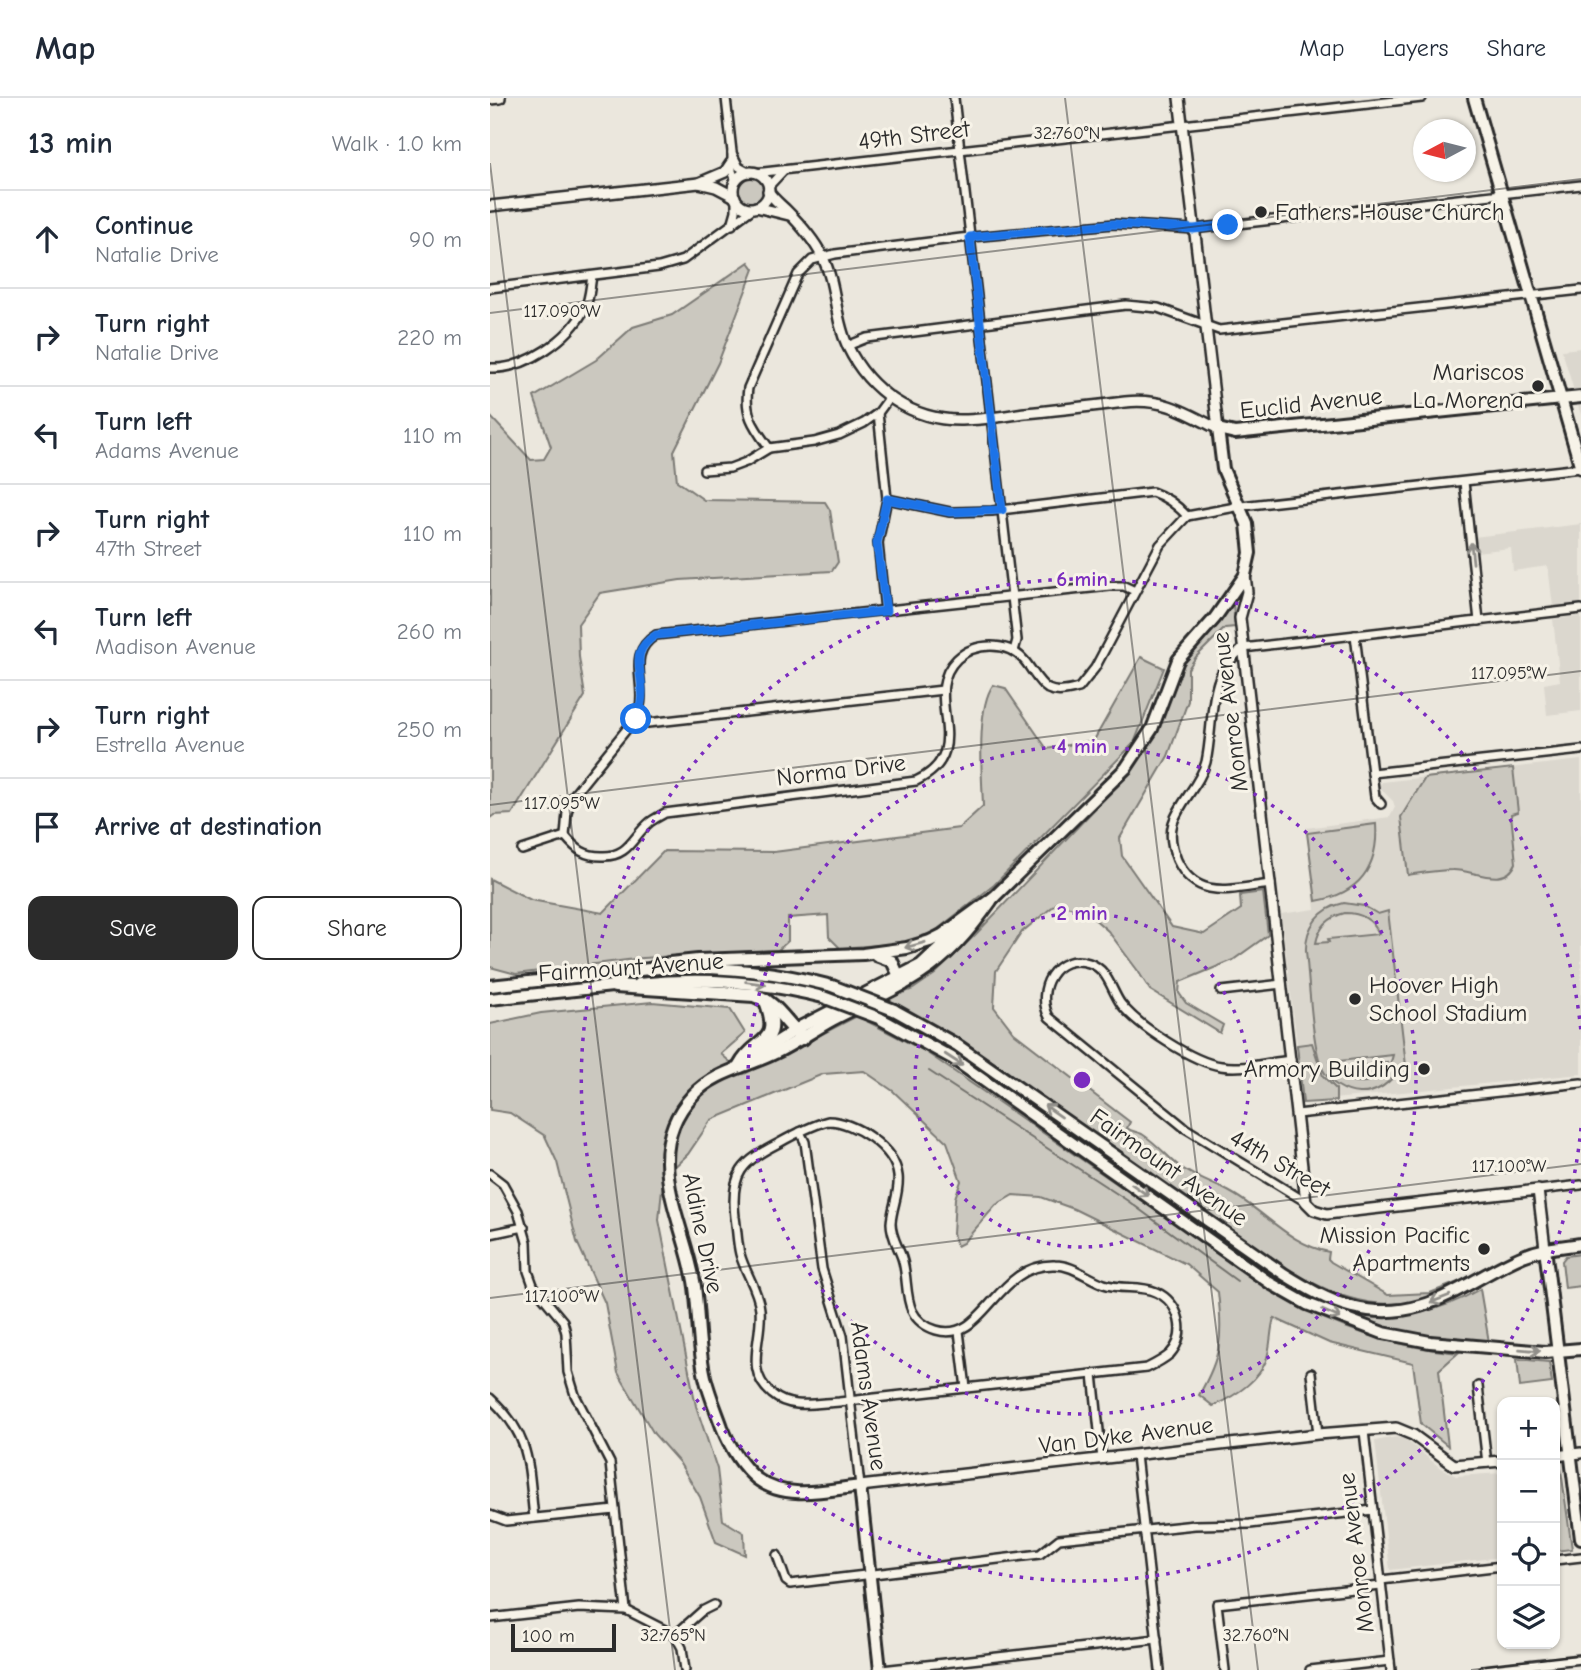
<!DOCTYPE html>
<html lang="en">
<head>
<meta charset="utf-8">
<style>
	body { margin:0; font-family:"Comic Neue",sans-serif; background:#f6f6f7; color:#1f2937 }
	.controls { position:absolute; right:21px; bottom:21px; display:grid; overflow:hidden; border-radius:14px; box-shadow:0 2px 5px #0004 }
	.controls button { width:63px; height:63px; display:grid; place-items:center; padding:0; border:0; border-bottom:2px solid #e0e1e3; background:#fff; color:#1f2937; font:35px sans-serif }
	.compass { position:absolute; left:923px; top:21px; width:63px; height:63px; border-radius:50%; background:#fff; box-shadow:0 2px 5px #0004; rotate:263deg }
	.scale { position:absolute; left:21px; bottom:18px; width:105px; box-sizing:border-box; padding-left:7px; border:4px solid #2b2b2b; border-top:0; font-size:19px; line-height:24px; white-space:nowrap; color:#2b2b2b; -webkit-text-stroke:5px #f7f3e8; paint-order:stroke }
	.stop { position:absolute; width:21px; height:21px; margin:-16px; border:5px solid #1a73e8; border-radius:50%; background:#fff }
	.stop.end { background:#1a73e8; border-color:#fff; box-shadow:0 2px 7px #0008 }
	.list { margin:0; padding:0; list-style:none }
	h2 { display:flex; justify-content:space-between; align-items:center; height:91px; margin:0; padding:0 28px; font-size:30px }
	h2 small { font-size:23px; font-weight:400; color:#747a83 }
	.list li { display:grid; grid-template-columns:46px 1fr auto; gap:21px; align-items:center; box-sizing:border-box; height:98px; padding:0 28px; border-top:2px solid #e0e1e3 }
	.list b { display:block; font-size:26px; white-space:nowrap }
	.list p { margin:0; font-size:23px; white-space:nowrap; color:#747a83 }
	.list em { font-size:23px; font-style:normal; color:#747a83 }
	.actions { display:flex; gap:14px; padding:21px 28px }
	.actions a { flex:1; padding:16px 0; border:2px solid #2b2b2b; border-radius:14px; text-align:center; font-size:24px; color:#2b2b2b }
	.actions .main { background:#2b2b2b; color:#fff }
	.icon { flex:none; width:38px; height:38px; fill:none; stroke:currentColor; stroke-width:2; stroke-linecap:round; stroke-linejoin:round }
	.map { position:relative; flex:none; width:1091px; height:1572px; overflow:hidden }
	header { display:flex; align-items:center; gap:42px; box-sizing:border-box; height:98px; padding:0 35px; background:#fff; border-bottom:2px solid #e0e1e3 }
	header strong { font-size:33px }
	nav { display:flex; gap:38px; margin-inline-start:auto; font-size:24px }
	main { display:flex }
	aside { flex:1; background:#fff }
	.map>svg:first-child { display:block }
</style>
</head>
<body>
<header>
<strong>Map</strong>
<nav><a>Map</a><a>Layers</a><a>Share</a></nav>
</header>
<main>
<aside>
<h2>13 min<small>Walk · 1.0 km</small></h2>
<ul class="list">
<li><svg class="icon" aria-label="ahead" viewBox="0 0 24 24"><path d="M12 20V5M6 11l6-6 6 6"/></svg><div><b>Continue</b><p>Natalie Drive</p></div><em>90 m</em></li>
<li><svg class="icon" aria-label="right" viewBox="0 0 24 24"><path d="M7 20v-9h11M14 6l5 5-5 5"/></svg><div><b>Turn right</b><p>Natalie Drive</p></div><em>220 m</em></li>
<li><svg class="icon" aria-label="left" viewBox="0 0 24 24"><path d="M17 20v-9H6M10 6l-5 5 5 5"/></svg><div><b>Turn left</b><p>Adams Avenue</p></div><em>110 m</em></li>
<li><svg class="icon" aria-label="right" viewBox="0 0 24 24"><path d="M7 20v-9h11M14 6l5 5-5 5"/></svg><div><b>Turn right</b><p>47th Street</p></div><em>110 m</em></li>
<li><svg class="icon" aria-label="left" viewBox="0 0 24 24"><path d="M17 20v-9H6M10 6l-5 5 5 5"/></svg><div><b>Turn left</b><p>Madison Avenue</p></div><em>260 m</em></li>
<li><svg class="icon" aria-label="right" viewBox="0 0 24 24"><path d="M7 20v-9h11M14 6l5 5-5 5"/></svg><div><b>Turn right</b><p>Estrella Avenue</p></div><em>250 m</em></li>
<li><svg class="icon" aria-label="arrive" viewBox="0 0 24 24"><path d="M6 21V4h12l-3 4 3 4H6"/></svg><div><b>Arrive at destination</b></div></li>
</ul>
<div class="actions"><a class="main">Save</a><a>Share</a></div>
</aside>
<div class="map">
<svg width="1091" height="1572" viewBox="0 0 1091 1572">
	<rect width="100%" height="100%" fill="#ebe7dd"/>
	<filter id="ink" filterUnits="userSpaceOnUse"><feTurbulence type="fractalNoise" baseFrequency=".0143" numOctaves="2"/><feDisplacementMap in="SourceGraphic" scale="14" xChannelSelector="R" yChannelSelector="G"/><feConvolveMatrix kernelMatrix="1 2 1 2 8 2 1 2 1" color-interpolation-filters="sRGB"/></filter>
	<g filter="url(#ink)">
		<g fill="#dbd7ce">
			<polygon points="1091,250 1091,317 1072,252"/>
			<polygon points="1091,426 1091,506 1063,509 1058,468 1023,473 1021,450 986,454 984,439"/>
			<polygon points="1091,518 1091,613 1057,617 1054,586 1070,583 1063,521"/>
			<polygon points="1091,662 1091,976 814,1004 791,816 825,811 816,730 900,719 905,709 903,703 889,689 892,684"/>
			<polygon points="906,1339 915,1341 948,1368 966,1378 1012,1375 1012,1459 900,1472 885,1343"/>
		</g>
		<g fill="#cbc8bf" stroke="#7b7a75" stroke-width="2" fill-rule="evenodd">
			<circle cx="261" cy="92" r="13"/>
			<polygon points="259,164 264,171 228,265 184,353 187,383 214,402 335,404 340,412 348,464 342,473 190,482 110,495 88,526 89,559 95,598 22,716 4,717 0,720 0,318 41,362 54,361 61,349 44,299 106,262 143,229 182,217"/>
			<path d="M743,505l2,24 -10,1 -29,29 -8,12v32l-20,55 -48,82 2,18 50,71 32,7 37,-25 -1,-14 23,-3 5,43 -35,25 -53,22 -1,11 7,10 37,22 -3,8 -70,-43 -12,-19 -30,-40 -24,-21 -28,-6 -34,28 -26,39 -2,36 20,26 116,89 -3,6c5,4 9,3 15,6 13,8 25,22 37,32 15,11 32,17 49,25 35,18 61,54 101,61l-1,7 3,3 57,33 42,-2 41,-16 2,2c-16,7 -34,17 -51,21 -53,13 -95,-8 -140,-34l-317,-224 -78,-43 26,-10 22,-15 41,-40 154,-162 23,-35 25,-65 17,-24z"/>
			<path d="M651,559l23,11 -30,75 -140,142 -60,47 -29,11 -65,5 -11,-11 -1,-22 -40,3v23l-10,9 -135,8 -127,16 -26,-7v-88l41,21 72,13 61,-62 110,1 185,-24 24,-22c-1,-31 -7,-97 10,-121l12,3 42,61 47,-9z"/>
			<path d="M1023,670l5,44 -7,2 5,49c-11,27 -44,6 -64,7 -15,0 -30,3 -44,5l-7,-58 24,-39z"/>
			<path d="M886,726c3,44 -18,70 -60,77l-9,-68z"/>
			<path d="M854,805l20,3 14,8 10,-3 19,163h-11c-10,12 -22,20 -37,19 -15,-1 -29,-10 -36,-23 -11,-20 -14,-92 -17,-119 -1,-24 14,-43 38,-48zM855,815c16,0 28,7 34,21l-51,5 1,3 -13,1c3,-16 13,-26 29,-30zM903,957c-6,27 -38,37 -57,16l52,-5 -1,-4 -52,8 -5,-8z"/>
			<path d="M162,904l78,7 15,24 -24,21 23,20 113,-58 66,34 358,247c56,32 113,50 177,56l-19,17 9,76 -27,-22 -8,-61 -84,-20 -55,-25c-4,13 -3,30 -8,43 -9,22 -33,36 -53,45l-14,-11c23,-40 24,-59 19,-103l-32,-28 -112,-55 -33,-12 -28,-2 -17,10 -33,38 -6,3 -4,-12 2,-36 6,-17 -14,-39 -54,-51 -29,-20 -41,3 -112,46 -23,34 -25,24 -4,42 37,186 21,63 6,51 21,13 1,22 -29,-13 -16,-45 -21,-35 -25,-28 -36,-61 -13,-70 -28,-61 -20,-80 -12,-26 -35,-23 -20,-3v-86l51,-11z"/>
			<polygon points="822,945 833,978 846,991 846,1003 813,1005 807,947"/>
			<polygon points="1091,1156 1091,1188 1075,1190 1072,1163 1076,1158"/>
			<path d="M990,1191l9,53 -84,-9 -61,-18 1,-3c50,10 92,2 135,-23z"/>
			<polygon points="1027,1261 1059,1264 1062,1285 1030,1289"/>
			<polygon points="1065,1368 1071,1372 1082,1451 1065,1453"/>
		</g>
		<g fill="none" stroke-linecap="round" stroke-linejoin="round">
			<polyline stroke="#72716c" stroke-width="2" points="439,973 638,1103 747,1183"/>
			<g stroke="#2b2b2b" stroke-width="12">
				<g id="minor">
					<polyline points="236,0 242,54 242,73 246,83"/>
					<polyline points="464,0 527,542 524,553"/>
					<polyline points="242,55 249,69 260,75"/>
					<polyline points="265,75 932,0"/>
					<polyline points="278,89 294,72"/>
					<polyline points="242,127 246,113 246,102"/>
					<polyline points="0,190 169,169 193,162 265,109"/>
					<polyline points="357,248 377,240 636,207 668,210 729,232 1091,192"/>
					<path d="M0,270c35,2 80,-29 95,-60 5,-10 5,-21 7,-32"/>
					<path d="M279,350c-15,-21 -25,-33 -21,-60l50,-114 14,-14 23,-6 126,-16 153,-14 79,5 388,-44"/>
					<polyline points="214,372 240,370 256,364 279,350 324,344 349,337 374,325 388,315"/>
					<polyline points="974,384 989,523"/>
					<path d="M397,401l63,13 42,-1 160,-19c15,5 25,13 35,24"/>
					<polyline points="697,418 751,408 1091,370"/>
					<polyline points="395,513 388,445 397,401 388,315 399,300"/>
					<polyline points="865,537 885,699 891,706"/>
					<path d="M140,627c28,-30 -11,-67 26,-90l454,-49h14l11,5"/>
					<polyline points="882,675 1091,652"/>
					<path d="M75,738c12,14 19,20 37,20 27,1 30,-19 48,-34 4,-3 10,-6 15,-9l251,-32c63,-30 3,-85 41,-122 18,-17 50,-18 67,1 8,9 14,23 24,29 10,5 22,1 31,-1l16,-20 65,-123 27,-29"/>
					<polyline points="75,738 77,714 82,699 140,627 453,592"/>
					<polyline points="32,752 75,738"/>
					<path d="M781,786c-38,4 -74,18 -94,-24 -5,-12 -8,-24 -4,-37 7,-22 27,-38 33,-61 6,-26 4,-67 16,-90 6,-10 13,-17 21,-24l338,-39"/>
					<polyline points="731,893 792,886"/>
					<path d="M801,962c-22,2 -48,10 -70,6 -28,-4 -83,-40 -100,-62 -10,-14 -13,-35 -32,-41 -34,-11 -54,27 -40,54l136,111 121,74"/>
					<polyline points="807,1016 1091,985"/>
					<path d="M338,1023c26,0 67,27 70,55 2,16 -6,31 -7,47 0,13 7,23 11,35 9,27 -3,60 34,72 49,15 59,-67 119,-65 18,0 32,13 49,19 17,6 36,1 52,8 24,10 32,43 14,62 -7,6 -15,10 -23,14l-308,34c-22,1 -49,8 -67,-8 -29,-24 -9,-54 -12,-85 -2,-20 -15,-36 -20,-55 -3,-12 -3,-25 -5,-37 -5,-44 7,-55 44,-74 16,-9 31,-17 49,-22z"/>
					<polyline points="310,1034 315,1044 332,1171 353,1238 370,1388"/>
					<polyline points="0,1076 13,1086 28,1113 37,1144 38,1173 43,1187 73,1223 76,1235 78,1274 85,1297 120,1365 136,1512 185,1537 192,1550 195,1572"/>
					<polyline points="1048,1092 1091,1087"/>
					<polyline points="0,1136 34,1129"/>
					<polyline points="469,1233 476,1290"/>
					<polyline points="821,1275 828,1336"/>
					<polyline points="603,1276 612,1361"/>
					<polyline points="988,1288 997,1365"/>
					<path d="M0,1300c42,38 38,67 44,120"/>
					<polyline points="874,1333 901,1572"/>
					<polyline points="646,1357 670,1572"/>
					<polyline points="0,1417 16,1423 125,1412"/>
					<polyline points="287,1457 296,1483 300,1486 550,1456 569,1441 705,1427 760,1426 883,1412"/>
					<polyline points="1065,1462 1091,1459"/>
					<polyline points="891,1482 1012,1468"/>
					<polyline points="0,1520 89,1510 136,1512"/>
					<polyline points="185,1537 212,1513 224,1507"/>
					<polyline points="392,1572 667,1541"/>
					<polyline points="735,1572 727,1506 891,1488"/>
					<polyline points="820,1572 900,1563"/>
					<polyline points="993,1572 1091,1561"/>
				</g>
			</g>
			<g stroke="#2b2b2b" stroke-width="14">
				<g id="tertiary">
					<polyline points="689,0 728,331"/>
					<polyline points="0,1 10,0"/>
					<circle cx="261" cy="92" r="18"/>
					<polyline points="209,85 226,89 245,99"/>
					<path d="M278,93c5,8 12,13 18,19 14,14 27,28 36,46 15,29 12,62 26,91 21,44 65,74 114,73 21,0 42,-4 63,-7 34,-3 67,-7 100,-11 39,-4 60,10 93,27"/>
					<polyline points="0,108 209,85 235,74 241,65"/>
					<polyline points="266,109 299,117"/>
					<polyline points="755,477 757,494 750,520 816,1104 824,1112 837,1116 1048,1092 1055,1150"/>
					<polyline points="1065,1358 1091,1355"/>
					<polyline points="370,1388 828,1336 906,1330 923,1337 964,1367 1012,1363"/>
				</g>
			</g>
			<g stroke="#2b2b2b" stroke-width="16">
				<g id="secondary">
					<polyline points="499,804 636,670 662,631 688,562 725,520 755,477 760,455 757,426 733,371 728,331 745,335 1091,299"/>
					<polyline points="261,960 312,928 431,867 479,822"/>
					<polyline points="1055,1150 1091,1441"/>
					<path d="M390,1572l-20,-184c-33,4 -74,15 -103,-7 -17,-14 -27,-32 -35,-52 -6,-17 -13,-33 -17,-50 -7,-30 -6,-60 -10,-90 -9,-64 -57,-133 -2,-192 21,-23 53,-28 80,-41 20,-9 39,-23 59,-34 30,-16 62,-28 90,-47 28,-18 50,-45 69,-72"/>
				</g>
			</g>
			<g stroke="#2b2b2b" stroke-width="16">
				<g id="primary">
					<polyline points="984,0 1091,370"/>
					<polyline points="386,857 402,863 413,887"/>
					<polyline points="162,870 179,865 208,862 373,856 417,850 440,843 452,837 504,799"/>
					<path d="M193,870c52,-1 99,5 149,18"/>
					<path d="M148,886c63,-7 123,-3 185,13"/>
					<polyline points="0,888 169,870"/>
					<polyline points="0,901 132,887"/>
					<path d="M404,912l63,35 327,229c21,13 44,27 68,33 72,18 112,-26 171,-51 19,-8 38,-9 58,-12"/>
					<polyline points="389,920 462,960 780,1185 817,1206 893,1235 940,1244 1055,1254 1091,1251"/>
				</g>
			</g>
			<g stroke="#2b2b2b" stroke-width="18">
				<g id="motorway">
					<path d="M125,888l139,9c23,8 31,28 49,43"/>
					<path d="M250,968c16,-30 43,-19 26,-65"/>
				</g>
			</g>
			<use href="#minor" stroke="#f7f3e8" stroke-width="7"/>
			<use href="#tertiary" stroke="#f7f3e8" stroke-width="9"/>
			<use href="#secondary" stroke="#f7f3e8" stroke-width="10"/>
			<use href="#primary" stroke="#f7f3e8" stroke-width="10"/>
			<use href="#motorway" stroke="#f7f3e8" stroke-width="12"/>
			<g stroke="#2b2b2b" stroke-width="16" stroke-linecap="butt">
				<g id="primary-bridge">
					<polyline points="342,888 404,912"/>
					<polyline points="333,899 389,920"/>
				</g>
			</g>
			<use href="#primary-bridge" stroke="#f7f3e8" stroke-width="10"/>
		</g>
		<defs><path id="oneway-shaft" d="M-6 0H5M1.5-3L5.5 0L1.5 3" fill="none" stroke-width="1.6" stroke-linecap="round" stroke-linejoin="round" transform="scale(1.75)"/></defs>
		<g stroke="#918f8a">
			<use href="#oneway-shaft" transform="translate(982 455) rotate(-96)"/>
			<use href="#oneway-shaft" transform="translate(425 847) rotate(165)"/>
			<use href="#oneway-shaft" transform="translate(266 885) rotate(7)"/>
			<use href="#oneway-shaft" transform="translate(464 962) rotate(33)"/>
			<use href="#oneway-shaft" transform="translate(563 1013) rotate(-145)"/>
			<use href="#oneway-shaft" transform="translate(650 1092) rotate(35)"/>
			<use href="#oneway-shaft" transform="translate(950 1201) rotate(159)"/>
			<use href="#oneway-shaft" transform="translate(841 1216) rotate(23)"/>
			<use href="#oneway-shaft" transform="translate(1040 1252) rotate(5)"/>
		</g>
	</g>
	<g fill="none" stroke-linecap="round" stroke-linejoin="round" filter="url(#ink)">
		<path stroke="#1a73e8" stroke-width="9" d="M146,621c4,-9 6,-17 6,-28 -1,-25 -12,-40 14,-56l230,-24 -9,-68 10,-44 63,13 52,-2 -32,-273 144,-13 80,5 34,-4"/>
	</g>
	<path fill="none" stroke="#2b2b2b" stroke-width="2" stroke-opacity="0.45" d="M575,0l193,1572M0,65l185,1507M0,215l1091,-134M0,707l1091,-134M0,1200l1091,-134M981,1572l110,-13"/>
	<g fill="none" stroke="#7b2cbf" stroke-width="3.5" stroke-dasharray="3.5 7">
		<circle cx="592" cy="982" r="167"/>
		<circle cx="592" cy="982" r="334"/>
		<path d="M1091 1030A501 501 0 1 1 1091 934"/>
	</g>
	<g fill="#2b2b2b" stroke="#f7f3e8" stroke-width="2.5">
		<circle cx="771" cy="114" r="7"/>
		<circle cx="1048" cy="288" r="7"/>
		<circle cx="865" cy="901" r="7"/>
		<circle cx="934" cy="971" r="7"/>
		<circle cx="994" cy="1151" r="7"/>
	</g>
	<g text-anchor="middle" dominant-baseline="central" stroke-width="6" stroke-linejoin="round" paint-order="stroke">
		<g font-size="24" fill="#2b2b2b" stroke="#f7f3e8">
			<text transform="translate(424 37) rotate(-7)">49th Street</text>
			<text transform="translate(821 305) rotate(-6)">Euclid Avenue</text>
			<text transform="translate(740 614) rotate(-97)">Monroe Avenue</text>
			<text transform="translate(351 672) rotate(-7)">Norma Drive</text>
			<text transform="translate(141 869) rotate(-4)">Fairmount Avenue</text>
			<text transform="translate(790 1065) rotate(30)">44th Street</text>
			<text transform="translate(679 1069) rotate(35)">Fairmount Avenue</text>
			<text transform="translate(213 1135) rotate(78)">Aldine Drive</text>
			<text transform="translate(379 1298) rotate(82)">Adams Avenue</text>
			<text transform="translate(636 1337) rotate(-7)">Van Dyke Avenue</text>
			<text transform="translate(866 1455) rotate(-97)">Monroe Avenue</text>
		</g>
		<g font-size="24" fill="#2b2b2b" stroke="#f7f3e8" text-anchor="end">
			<text x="785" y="114" text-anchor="start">Fathers House Church</text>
			<text x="1034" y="274">Mariscos<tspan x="1034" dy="28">La Morena</tspan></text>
			<text x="879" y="887" text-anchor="start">Hoover High<tspan x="879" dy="28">School Stadium</tspan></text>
			<text x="920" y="971">Armory Building</text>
			<text x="980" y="1137">Mission Pacific<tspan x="980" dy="28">Apartments</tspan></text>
		</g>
	</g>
	<g font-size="18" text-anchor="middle" fill="#2b2b2b" stroke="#f7f3e8" stroke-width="6" stroke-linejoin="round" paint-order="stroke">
		<text x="577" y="41">32.760°N</text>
		<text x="72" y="219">117.090°W</text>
		<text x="1019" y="581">117.095°W</text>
		<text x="72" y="711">117.095°W</text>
		<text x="1019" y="1074">117.100°W</text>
		<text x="72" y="1204">117.100°W</text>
		<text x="183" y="1543">32.765°N</text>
		<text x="766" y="1543">32.760°N</text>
	</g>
	<circle cx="592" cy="982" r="10" fill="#7b2cbf" stroke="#f7f3e8" stroke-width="3.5"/>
	<g font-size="21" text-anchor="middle" font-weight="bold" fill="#7b2cbf" stroke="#f7f3e8" stroke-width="6" stroke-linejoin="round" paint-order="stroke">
		<text x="592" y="488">6 min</text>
		<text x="592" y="655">4 min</text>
		<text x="592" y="822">2 min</text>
	</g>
</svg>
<div class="controls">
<button>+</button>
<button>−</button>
<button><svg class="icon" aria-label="locate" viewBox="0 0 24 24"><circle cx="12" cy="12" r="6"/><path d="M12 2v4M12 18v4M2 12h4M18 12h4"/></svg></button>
<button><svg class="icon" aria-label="layers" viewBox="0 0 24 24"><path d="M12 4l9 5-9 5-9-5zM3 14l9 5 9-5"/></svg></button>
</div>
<svg class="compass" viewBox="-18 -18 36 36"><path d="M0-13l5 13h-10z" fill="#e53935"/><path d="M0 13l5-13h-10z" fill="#747a83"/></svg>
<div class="scale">100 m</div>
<div class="stop" style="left:146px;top:621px"></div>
<div class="stop end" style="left:738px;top:127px"></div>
</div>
</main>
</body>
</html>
